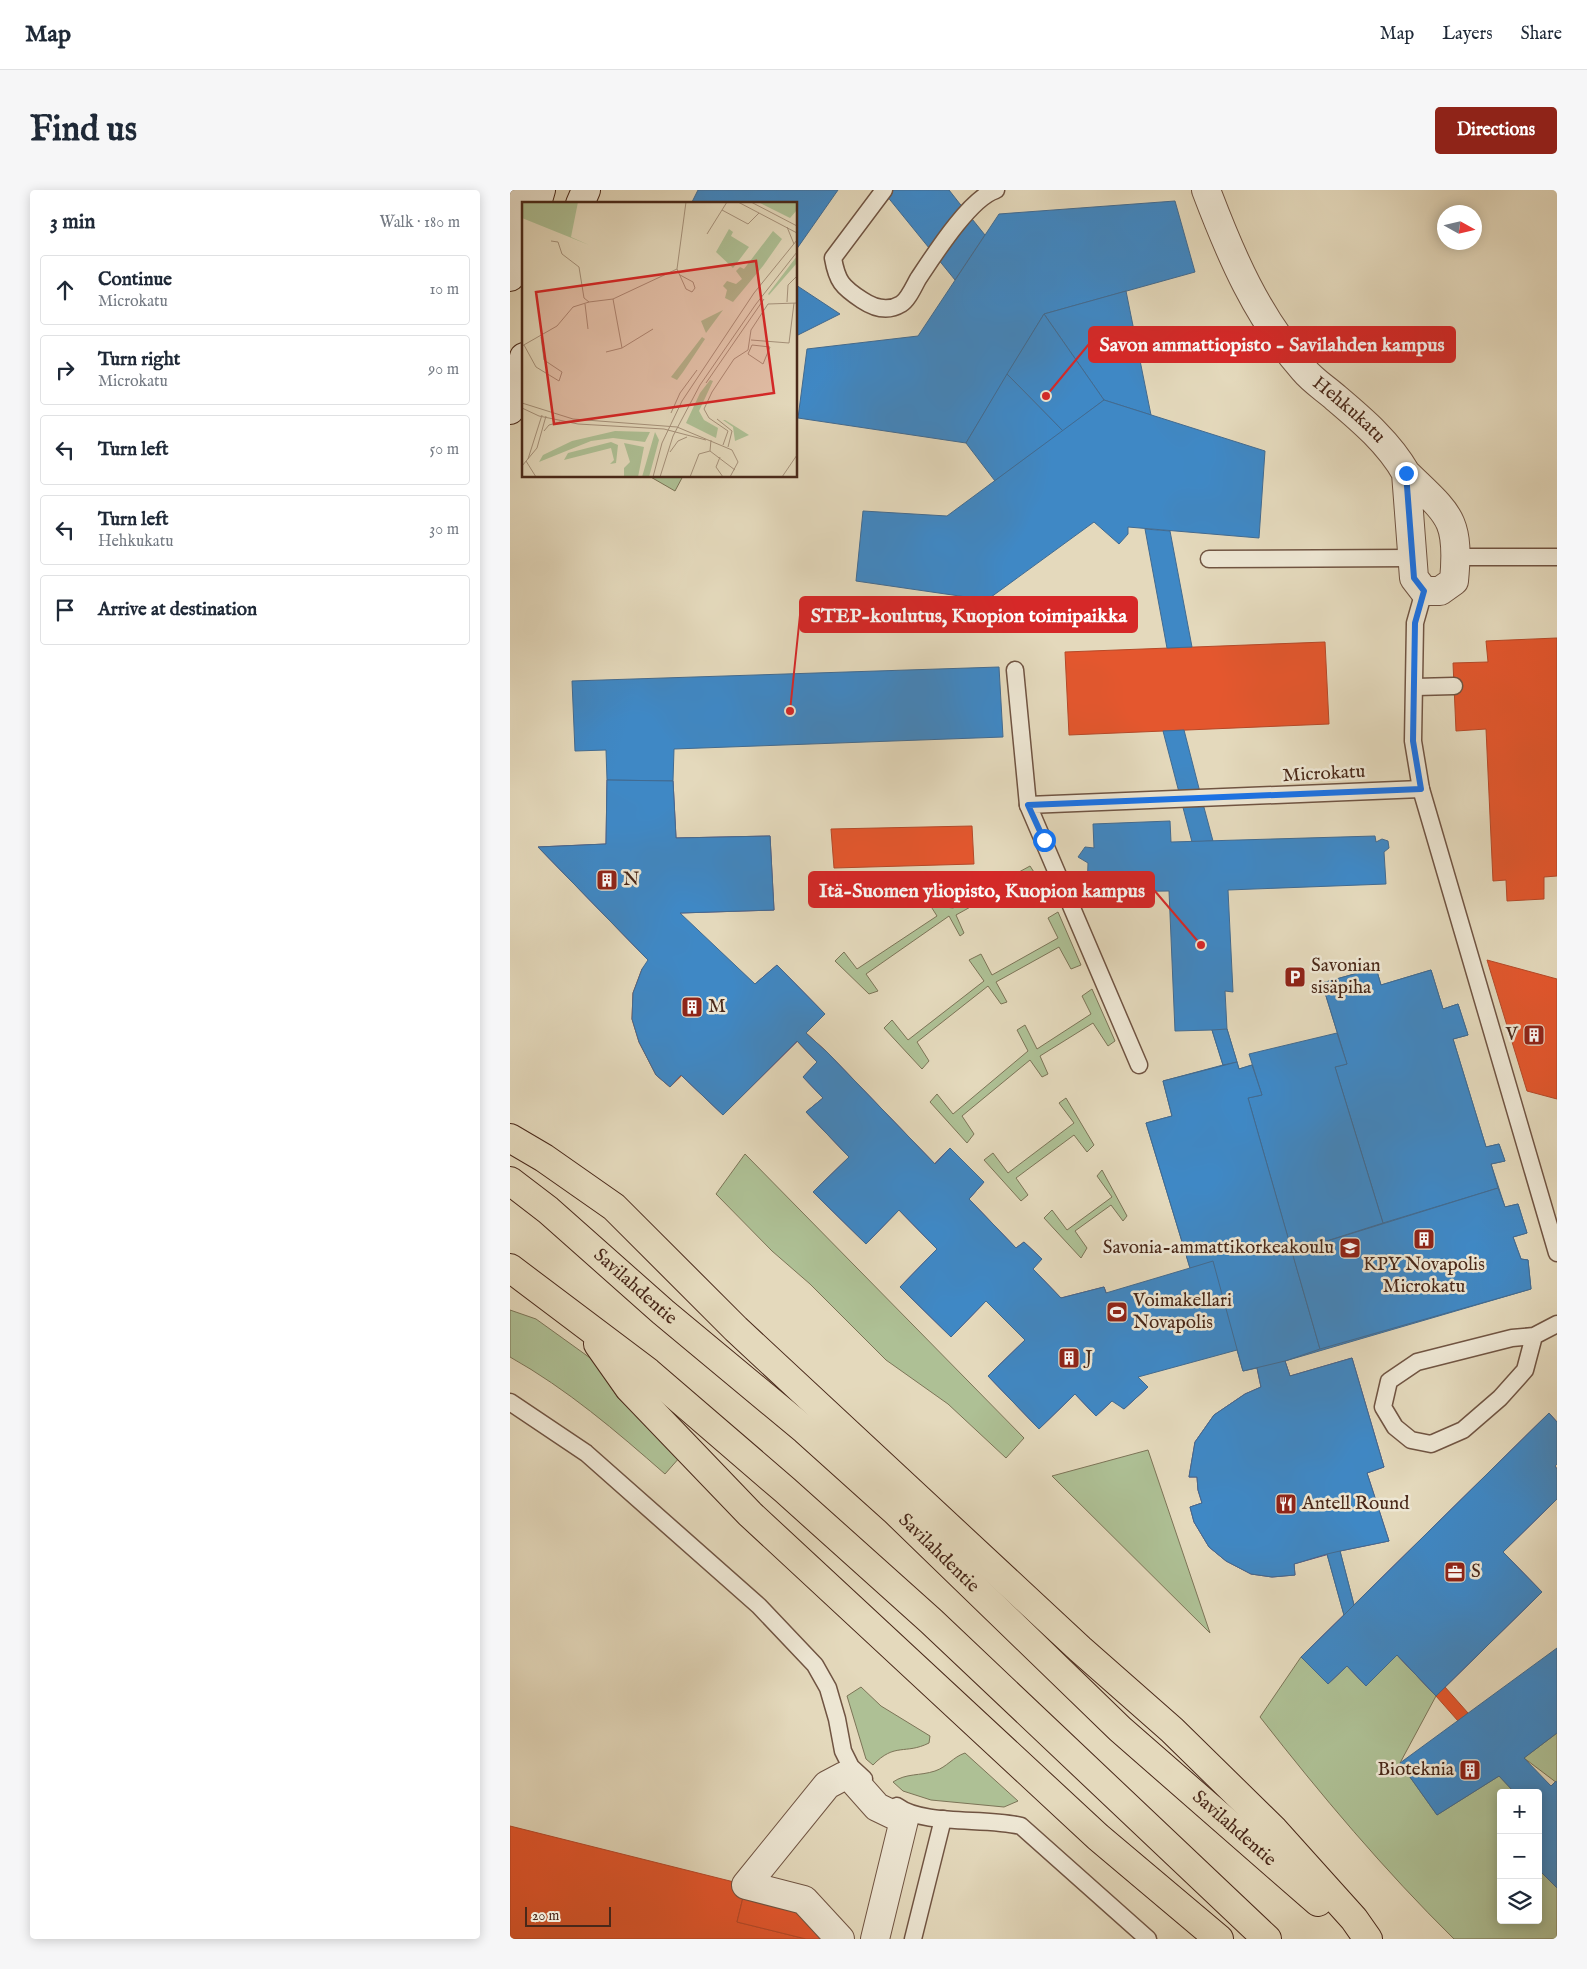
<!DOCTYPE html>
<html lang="en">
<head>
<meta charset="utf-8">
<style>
	body { margin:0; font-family:"IM FELL English",serif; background:#f6f6f7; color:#1f2937 }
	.controls { position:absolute; right:15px; bottom:15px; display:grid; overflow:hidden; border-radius:5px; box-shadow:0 2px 12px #0003 }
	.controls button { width:45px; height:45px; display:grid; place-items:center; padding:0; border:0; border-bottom:1px solid #e0e1e3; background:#fff; color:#1f2937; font:25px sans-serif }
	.compass { position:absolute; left:927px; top:15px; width:45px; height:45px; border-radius:50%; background:#fff; box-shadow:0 2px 12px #0003; rotate:98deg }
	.scale { position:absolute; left:15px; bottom:12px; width:86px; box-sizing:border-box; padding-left:5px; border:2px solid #492819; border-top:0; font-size:14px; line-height:18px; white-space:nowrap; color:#492819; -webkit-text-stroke:4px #ede6d3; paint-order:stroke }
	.stop { position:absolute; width:15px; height:15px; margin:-11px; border:4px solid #1a73e8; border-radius:50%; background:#fff }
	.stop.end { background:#1a73e8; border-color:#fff; box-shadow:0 1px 5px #0008 }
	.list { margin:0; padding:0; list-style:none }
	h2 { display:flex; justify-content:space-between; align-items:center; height:65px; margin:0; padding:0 20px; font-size:21px }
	h2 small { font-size:16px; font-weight:400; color:#747a83 }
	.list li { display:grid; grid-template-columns:32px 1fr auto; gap:15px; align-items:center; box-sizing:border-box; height:70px; margin:0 10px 10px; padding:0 10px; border:1px solid #e0e1e3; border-radius:5px }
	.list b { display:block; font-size:19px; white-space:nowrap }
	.list p { margin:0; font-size:16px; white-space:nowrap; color:#747a83 }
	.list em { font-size:16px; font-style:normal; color:#747a83 }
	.icon { flex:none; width:28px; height:28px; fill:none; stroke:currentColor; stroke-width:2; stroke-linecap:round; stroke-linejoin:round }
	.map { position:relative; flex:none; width:1047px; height:1749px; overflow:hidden; border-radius:5px }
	header { display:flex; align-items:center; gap:30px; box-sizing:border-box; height:70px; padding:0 25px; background:#fff; border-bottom:1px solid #e0e1e3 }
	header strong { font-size:24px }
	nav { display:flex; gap:28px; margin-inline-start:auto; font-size:18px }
	.intro { display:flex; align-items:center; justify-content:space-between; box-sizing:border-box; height:120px; padding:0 30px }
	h1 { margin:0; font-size:35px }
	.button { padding:12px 22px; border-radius:5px; background:#8f2418; color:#fff; font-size:18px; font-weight:700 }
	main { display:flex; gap:30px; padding:0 30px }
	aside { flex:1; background:#fff; border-radius:5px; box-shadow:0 2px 12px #0003 }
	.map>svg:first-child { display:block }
</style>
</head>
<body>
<header>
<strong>Map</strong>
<nav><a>Map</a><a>Layers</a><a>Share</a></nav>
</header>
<div class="intro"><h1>Find us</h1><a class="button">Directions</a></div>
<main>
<aside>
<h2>3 min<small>Walk · 180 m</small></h2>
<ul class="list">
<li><svg class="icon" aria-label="ahead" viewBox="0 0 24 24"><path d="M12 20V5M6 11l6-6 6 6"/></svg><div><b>Continue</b><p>Microkatu</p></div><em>10 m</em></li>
<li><svg class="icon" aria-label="right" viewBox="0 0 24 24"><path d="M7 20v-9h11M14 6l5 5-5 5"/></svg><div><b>Turn right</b><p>Microkatu</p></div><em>90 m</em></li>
<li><svg class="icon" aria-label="left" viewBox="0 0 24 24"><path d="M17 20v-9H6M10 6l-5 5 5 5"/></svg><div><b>Turn left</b></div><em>50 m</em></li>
<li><svg class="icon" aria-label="left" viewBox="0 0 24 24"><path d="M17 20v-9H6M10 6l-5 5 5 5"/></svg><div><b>Turn left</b><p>Hehkukatu</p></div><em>30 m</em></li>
<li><svg class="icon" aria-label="arrive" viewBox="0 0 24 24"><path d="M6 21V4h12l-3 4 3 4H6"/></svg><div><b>Arrive at destination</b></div></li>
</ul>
</aside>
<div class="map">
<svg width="1047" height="1749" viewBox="0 0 1047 1749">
	<rect width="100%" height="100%" fill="#e4d9bc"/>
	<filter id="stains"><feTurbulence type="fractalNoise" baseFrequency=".004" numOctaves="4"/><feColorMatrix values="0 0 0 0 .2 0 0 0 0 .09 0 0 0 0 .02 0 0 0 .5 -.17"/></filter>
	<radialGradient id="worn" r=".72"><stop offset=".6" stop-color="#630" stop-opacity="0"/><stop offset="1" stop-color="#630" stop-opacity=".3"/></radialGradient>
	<g fill="#aec095" stroke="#7c7457">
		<polygon points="139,286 173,286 165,301"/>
		<polygon points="520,676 535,699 529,704 516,686 446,725 454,743 450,746 439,726 356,784 368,801 359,804 325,771 334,762 347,779 427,726 420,715 443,718"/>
		<polygon points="548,722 571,775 561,779 549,757 486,792 497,812 491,814 478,796 407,852 419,871 412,879 374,838 382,830 398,850 474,791 459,770 471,764 482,785 548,748 538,728"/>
		<polygon points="582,799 605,851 598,856 583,833 530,866 538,884 532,887 520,870 452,926 464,944 457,953 420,912 427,904 443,924 518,861 507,840 515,835 527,859 581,824 572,806"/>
		<polygon points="556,908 584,955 577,962 564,945 506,988 518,1005 511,1011 474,970 483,963 498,983 564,933 549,913"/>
		<polygon points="235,964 514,1248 496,1268 438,1214 376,1170 300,1094 262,1061 206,1004"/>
		<polygon points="592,980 617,1026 613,1031 601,1015 565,1041 577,1058 571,1068 534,1028 542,1020 557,1040 602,1007 587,986"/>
		<path d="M0,1120l26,9 57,41 25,38 62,59 -15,17c-49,-43 -98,-85 -155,-117z"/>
		<polygon points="638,1260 700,1443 542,1286"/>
		<path d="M887,1465l39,41 -36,67 37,52 62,-39 16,17h-14v127h37v-51l19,19v51h-103c-70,-69 -133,-144 -194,-222l41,-60 46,9 19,19z"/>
		<path d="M351,1497l20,19 49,30 -1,7c-24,12 -34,-1 -56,22l-7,-6 -19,-63z"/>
		<polygon points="1047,1543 1047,1593 1014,1568"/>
		<path d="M455,1563l53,48 -14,6 -73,-7 -28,-9 -10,-9c13,-9 27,-6 42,-11 12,-4 18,-14 30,-18z"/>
	</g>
	<g fill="#e4572e" stroke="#b64928">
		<polygon points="1047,448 1047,686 1034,687 1034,709 997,711 996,690 983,691 976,539 946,541 943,473 978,472 976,451"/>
		<polygon points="815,452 819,534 559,545 555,462"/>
		<polygon points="462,636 464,674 324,678 321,639"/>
		<polygon points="177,731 255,804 160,897 146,885 129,852 122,829 123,803 132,779"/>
		<polygon points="977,770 1047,789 1047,909 1017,901"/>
		<polygon points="296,843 317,862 307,872 287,851"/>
		<polygon points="935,1497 958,1523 948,1531 926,1506"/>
		<polygon points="0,1636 236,1695 227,1732 296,1749 0,1749"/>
		<polygon points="236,1695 294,1710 330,1749 296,1749 227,1732"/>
	</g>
	<g fill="#7b5ea7" stroke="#6c4e7c">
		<polygon points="97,590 163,591 170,723 96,654"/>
		<polygon points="260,646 264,720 170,723 166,648"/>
		<polygon points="96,654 177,731 138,770 28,657"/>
		<polygon points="267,775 315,824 213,925 171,885 255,804 245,794"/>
		<polygon points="317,862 425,974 384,1015 389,1020 356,1054 303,1002 339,967 296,922 313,908 293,887"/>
		<polygon points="440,958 474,992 459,1009 506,1058 514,1052 532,1069 484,1118 476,1111 441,1147 390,1097 427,1059 384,1015"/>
		<polygon points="523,1079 551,1108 594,1097 628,1187 638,1197 614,1219 603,1210 586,1226 565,1204 529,1239 478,1186 515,1150 484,1118"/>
		<polygon points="842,1168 874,1277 857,1283 879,1351 830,1361 784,1374 785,1385 762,1387 741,1384 716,1371 699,1357 684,1332 680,1317 692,1313 688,1300 687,1287 679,1287 685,1252 704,1225 735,1204 751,1197 747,1178 775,1171 780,1186"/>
		<polygon points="1039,1223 1047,1232 1047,1274 1045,1276 1047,1279 1047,1309 993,1362 1032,1402 926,1506 887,1465 856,1496 837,1476 818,1494 791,1467"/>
	</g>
	<g fill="#3f88c5" stroke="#426b91">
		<polygon points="188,0 328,0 286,60 286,14 181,14"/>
		<polygon points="372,0 439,0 450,14 475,45 445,90"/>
		<polygon points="665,11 685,82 534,124 456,253 288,228 297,159 408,146 489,24"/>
		<polygon points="286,95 330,124 286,146"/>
		<polygon points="616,101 641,225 594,210 534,124"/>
		<polygon points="534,124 594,210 553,241 497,184"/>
		<polygon points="497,184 553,241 485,291 456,253"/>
		<polygon points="594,210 755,261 749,348 618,337 618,344 609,354 584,332 477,410 346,391 353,321 437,326"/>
		<polygon points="635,339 660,341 682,457 657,458"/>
		<polygon points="489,477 493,547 164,559 163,591 97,590 96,560 65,561 62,491"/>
		<polygon points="674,540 692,610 703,651 682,652 653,541"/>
		<polygon points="97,590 163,591 166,648 260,646 264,720 170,723 245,794 267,775 315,824 296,843 317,862 425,974 440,958 474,992 459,1009 506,1058 514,1052 532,1069 523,1079 551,1108 594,1097 596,1103 680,1078 636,933 662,926 653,891 713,875 702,840 665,841 659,701 577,702 578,673 568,667 575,657 584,658 583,634 660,631 661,652 865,646 866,652 872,649 878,651 879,658 874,662 876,694 718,700 723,802 715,801 717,839 729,879 742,875 752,905 738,908 782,1062 873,1033 825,877 837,874 812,793 866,778 871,795 921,780 933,819 948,814 958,845 943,849 976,957 989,954 995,971 981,974 995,1017 1008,1014 1017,1043 1003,1047 1011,1069 1018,1070 1021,1099 775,1171 780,1186 842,1168 874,1277 857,1283 879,1351 830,1361 844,1415 1039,1223 1047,1232 1047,1274 1045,1276 1047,1279 1047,1309 993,1362 1032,1402 926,1506 887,1465 856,1496 837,1476 818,1494 791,1467 834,1425 817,1364 784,1374 785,1385 762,1387 741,1384 716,1371 699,1357 684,1332 680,1317 692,1313 688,1300 687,1287 679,1287 685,1252 704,1225 735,1204 751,1197 747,1178 733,1181 727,1160 628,1187 638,1197 614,1219 602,1211 586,1226 565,1204 529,1239 478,1186 515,1150 476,1111 441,1147 390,1097 427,1059 389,1020 356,1054 303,1002 339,967 296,922 313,908 293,887 307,872 287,851 213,925 171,885 160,897 146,885 129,852 122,829 123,803 132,779 138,770 28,657 96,654"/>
		<polygon points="866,778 871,795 921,780 933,819 948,814 958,845 943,849 976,957 989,954 995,971 981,974 988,998 873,1033 825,877 837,874 812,793"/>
		<polygon points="717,839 727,872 713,875 702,840"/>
		<polygon points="827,843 837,874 825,877 873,1033 782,1062 738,908 752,905 739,864"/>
		<polygon points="727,872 729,879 742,875 752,905 738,908 810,1159 775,1171 733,1181 703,1071 680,1078 636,933 662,926 653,891"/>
		<polygon points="988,998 995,1017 1008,1014 1017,1043 1003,1047 1011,1069 1018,1070 1021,1099 810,1159 782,1062"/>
		<polygon points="830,1361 844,1415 834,1425 817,1364"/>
		<polygon points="1047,1458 1047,1543 1014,1568 1041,1596 1046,1591 1047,1593 1047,1698 1028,1679 1028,1603 1005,1603 989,1586 927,1625 890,1573"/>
	</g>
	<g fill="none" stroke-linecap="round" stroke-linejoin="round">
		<g stroke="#705442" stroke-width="19">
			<g id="lane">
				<path d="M374,0l-51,68c4,23 9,29 29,42 12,8 26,12 39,4 7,-4 13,-18 17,-25 16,-24 52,-81 78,-89"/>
				<polyline points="946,367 1047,367"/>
				<polyline points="699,369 902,368"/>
				<polyline points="914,401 905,433 903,551 911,599 1047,1063"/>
				<polyline points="505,480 518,615"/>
				<polyline points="906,497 944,496"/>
				<polyline points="629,875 518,615 911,599"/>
				<polyline points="1024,1146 1015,1180 990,1208 953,1240 921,1254 901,1250 885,1237 873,1217 879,1191 907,1172 1002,1148 1024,1146 1047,1134"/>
				<polyline points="0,1212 76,1263 249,1416 305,1475 318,1498 327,1529 333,1561 341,1577 354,1589"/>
				<path d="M387,1616c26,20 90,11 124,20l127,113"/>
				<polyline points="403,1749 433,1629"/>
			</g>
		</g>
		<g stroke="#705442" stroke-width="30">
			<g id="street">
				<path id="s1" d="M696,0c25,66 51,127 98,180 9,11 22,19 32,28 26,22 53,45 70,75l8,105 10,13h16l14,-10c6,-63 -5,-66 -48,-108"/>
				<polyline points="330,1749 294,1710 236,1695 317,1595 334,1586 343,1590 367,1617 394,1630 365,1749"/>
			</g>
		</g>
		<g stroke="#492819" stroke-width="30">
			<g id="secondary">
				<polyline points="27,14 31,0"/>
				<polyline points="70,14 76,0"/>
				<polyline points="0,87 8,18 6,0"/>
				<polyline points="0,220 14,167"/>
			</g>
		</g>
		<g stroke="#492819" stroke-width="30">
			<g id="primary">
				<polyline points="0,948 34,968 104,1017 226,1139 570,1459 662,1540 764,1640 844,1729 858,1749"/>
				<path id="s2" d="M0,991l38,29 115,102 142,118 89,80 226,219 198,173"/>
				<polyline points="0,1078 138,1182 275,1300 421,1431 757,1749"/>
				<polyline points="88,1154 119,1198 240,1324 588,1647 709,1749"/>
			</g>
		</g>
		<use href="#lane" stroke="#ede6d3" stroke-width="16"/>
		<use href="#street" stroke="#ede6d3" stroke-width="28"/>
		<use href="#secondary" stroke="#ede6d3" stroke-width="28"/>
		<use href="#primary" stroke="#e4d9bc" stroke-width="28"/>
	</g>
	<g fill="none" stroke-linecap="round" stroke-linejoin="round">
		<polyline stroke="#1a73e8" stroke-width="6" points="534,650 518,615 911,599 903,551 905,433 914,401 904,388 896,283"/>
	</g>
	<defs>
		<g id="building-square" transform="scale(1.125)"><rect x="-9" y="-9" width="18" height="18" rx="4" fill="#8f2418" stroke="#ede6d3"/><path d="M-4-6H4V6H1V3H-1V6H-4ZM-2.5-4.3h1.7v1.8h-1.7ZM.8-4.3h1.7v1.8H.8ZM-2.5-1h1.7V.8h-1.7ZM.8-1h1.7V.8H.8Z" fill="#fff"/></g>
		<g id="parking-square" transform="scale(1.125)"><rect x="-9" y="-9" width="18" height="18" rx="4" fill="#8f2418" stroke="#ede6d3"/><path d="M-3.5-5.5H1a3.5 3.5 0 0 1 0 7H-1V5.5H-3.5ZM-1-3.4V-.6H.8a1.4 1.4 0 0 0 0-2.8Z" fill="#fff"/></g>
		<g id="university-square" transform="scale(1.125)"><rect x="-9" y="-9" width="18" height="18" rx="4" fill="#8f2418" stroke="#ede6d3"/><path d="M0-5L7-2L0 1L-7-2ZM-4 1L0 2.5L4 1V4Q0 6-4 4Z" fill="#fff"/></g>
		<g id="stadium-square" transform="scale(1.125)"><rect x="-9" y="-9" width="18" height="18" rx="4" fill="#8f2418" stroke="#ede6d3"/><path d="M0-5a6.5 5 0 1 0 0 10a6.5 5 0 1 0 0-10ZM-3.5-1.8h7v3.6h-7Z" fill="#fff"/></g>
		<g id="restaurant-square" transform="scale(1.125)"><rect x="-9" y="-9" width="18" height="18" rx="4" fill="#8f2418" stroke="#ede6d3"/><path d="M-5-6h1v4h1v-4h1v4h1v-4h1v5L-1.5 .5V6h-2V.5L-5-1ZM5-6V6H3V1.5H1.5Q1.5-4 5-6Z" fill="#fff"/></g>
		<g id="office-square" transform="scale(1.125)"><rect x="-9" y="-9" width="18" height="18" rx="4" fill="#8f2418" stroke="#ede6d3"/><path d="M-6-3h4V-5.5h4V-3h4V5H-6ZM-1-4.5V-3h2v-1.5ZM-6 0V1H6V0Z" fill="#fff"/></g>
	</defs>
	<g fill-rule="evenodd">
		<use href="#building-square" x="97" y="690"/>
		<use href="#parking-square" x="785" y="787"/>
		<use href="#building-square" x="182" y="817"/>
		<use href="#building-square" x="1024" y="845"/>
		<use href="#building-square" x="914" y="1049"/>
		<use href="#university-square" x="840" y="1058"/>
		<use href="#stadium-square" x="607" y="1122"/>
		<use href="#building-square" x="559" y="1168"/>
		<use href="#restaurant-square" x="776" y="1314"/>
		<use href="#office-square" x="945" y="1382"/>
		<use href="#building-square" x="960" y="1580"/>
	</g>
	<g text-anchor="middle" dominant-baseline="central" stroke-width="5" stroke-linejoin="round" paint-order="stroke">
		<g font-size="19" fill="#492819" stroke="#ede6d3">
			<text stroke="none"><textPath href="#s1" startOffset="266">Hehkukatu</textPath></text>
			<text transform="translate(814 584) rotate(-3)">Microkatu</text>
			<text stroke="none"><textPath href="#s2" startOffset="164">Savilahdentie</textPath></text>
			<text stroke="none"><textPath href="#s2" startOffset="568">Savilahdentie</textPath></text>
			<text stroke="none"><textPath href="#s2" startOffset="972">Savilahdentie</textPath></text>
		</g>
		<g font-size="19" fill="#492819" stroke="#ede6d3" text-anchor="start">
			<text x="113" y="690">N</text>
			<text x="801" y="776">Savonian<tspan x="801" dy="22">sisäpiha</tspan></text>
			<text x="198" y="817">M</text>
			<text x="1008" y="845" text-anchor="end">V</text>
			<text x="824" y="1058" text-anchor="end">Savonia-ammattikorkeakoulu</text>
			<text x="914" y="1075" text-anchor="middle">KPY Novapolis<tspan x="914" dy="22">Microkatu</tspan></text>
			<text x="623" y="1111">Voimakellari<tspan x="623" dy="22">Novapolis</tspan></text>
			<text x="575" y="1168">J</text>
			<text x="792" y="1314">Antell Round</text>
			<text x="961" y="1382">S</text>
			<text x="944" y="1580" text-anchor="end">Bioteknia</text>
		</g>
	</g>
	<g transform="translate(12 12)">
		<rect width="275" height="275" fill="#e4d9bc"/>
		<path d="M0,0h56l-7,35 18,8 -67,-27zM236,0h39v8l-7,8zM207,27l4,3 -2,4 18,11 -16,21 -17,-16zM251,29l9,8 -19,27 -30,36 -8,-4 2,-8 -4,-4 4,-5 9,3 6,-5 -6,-8 4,-4 4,2zM275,54v7l-28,32 -1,-1zM201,108l-17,23 -5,-12zM180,135l3,2 -22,33 -6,8 -6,-3zM188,178l3,1 -14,30 5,9 14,8 -2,10 -30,-15 14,-30zM201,218h2l24,15 -14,6 -2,-14zM93,229l35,1 -5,10 -32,-4 -22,3 -52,21 4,-7 29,-14zM133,230l4,8 -10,37h-7zM89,240l7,3 -2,18 -6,1 4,-4 -3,-12 -47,12 4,-7zM102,241l20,4 -6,30h-14v-9l6,-6z" fill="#aec095"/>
		<path fill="none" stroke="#a6927b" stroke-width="1" d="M216,0l59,31M229,0l46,24M200,8l26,14 11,-11M265,25l7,17M185,32l20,-32M29,39l7,1 4,12 17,13 5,31M155,67l9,20 6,3 3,-4 -2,-6 -13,-7M91,97l9,49 31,-19M67,100l24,-3 64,-30 9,-67M265,100l1,-17 9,-9M63,102l3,25M229,138l38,3 5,-40M2,143l12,22 23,14 3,-9 -18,-12 -3,-23M230,143l18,2 -7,17 -15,-10zM0,144l35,-20 16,-19 16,-5 -5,-4M84,150l16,-4M184,181l58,-84M0,201l51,16 104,8 55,23 6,12 -8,15M0,206l17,8 39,8 86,5 42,11M149,211l9,-20 17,-23M195,217l15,12 -4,16M22,229l5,-6 11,-3M189,238l-1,11 25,19M201,243l5,-14 -19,-13 -5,-9 8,-17 22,-33 14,-9 3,-20 17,-26 29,-1M148,250l8,-11 9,-4M198,255l-4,10 7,10M6,257l14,-44M4,259l10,16M0,264l15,-18 9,-32M131,275l9,-34 20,-42 72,-108 43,-53M138,275l13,-41 27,-51 56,-81 41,-52M168,275l9,-23 11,-3M260,275l15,-22"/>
		<path fill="#d62828" fill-opacity="0.15" stroke="#d62828" stroke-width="2.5" d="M234,59l18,132 -220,31 -18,-132z"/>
		<rect width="275" height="275" fill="none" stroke="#492819" stroke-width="2.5"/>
	</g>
	<path fill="none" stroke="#d62828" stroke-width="2" d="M536 206L579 154M280 521L290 425M691 755L644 700"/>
	<g fill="#d62828" stroke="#ede6d3" stroke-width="2">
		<circle cx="536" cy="206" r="5"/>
		<circle cx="280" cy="521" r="5"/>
		<circle cx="691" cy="755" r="5"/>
	</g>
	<g fill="#d62828" stroke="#d62828" stroke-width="2">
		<rect x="579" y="137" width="366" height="35" rx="5"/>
		<rect x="290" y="407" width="337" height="35" rx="5"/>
		<rect x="299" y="682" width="345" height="35" rx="5"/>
	</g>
	<g font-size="20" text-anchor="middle" font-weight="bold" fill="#fff">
		<text x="762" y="161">Savon ammattiopisto - Savilahden kampus</text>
		<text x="459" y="432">STEP-koulutus, Kuopion toimipaikka</text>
		<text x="472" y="707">Itä-Suomen yliopisto, Kuopion kampus</text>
	</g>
	<rect width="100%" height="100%" filter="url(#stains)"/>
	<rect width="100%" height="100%" fill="url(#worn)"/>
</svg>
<div class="controls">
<button>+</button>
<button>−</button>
<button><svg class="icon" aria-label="layers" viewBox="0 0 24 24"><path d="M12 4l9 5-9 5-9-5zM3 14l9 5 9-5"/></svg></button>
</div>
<svg class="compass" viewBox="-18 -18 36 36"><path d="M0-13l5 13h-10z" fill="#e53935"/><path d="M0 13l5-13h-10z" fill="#747a83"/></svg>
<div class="scale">20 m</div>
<div class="stop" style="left:534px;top:650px"></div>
<div class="stop end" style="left:896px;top:283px"></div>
</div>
</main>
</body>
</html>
